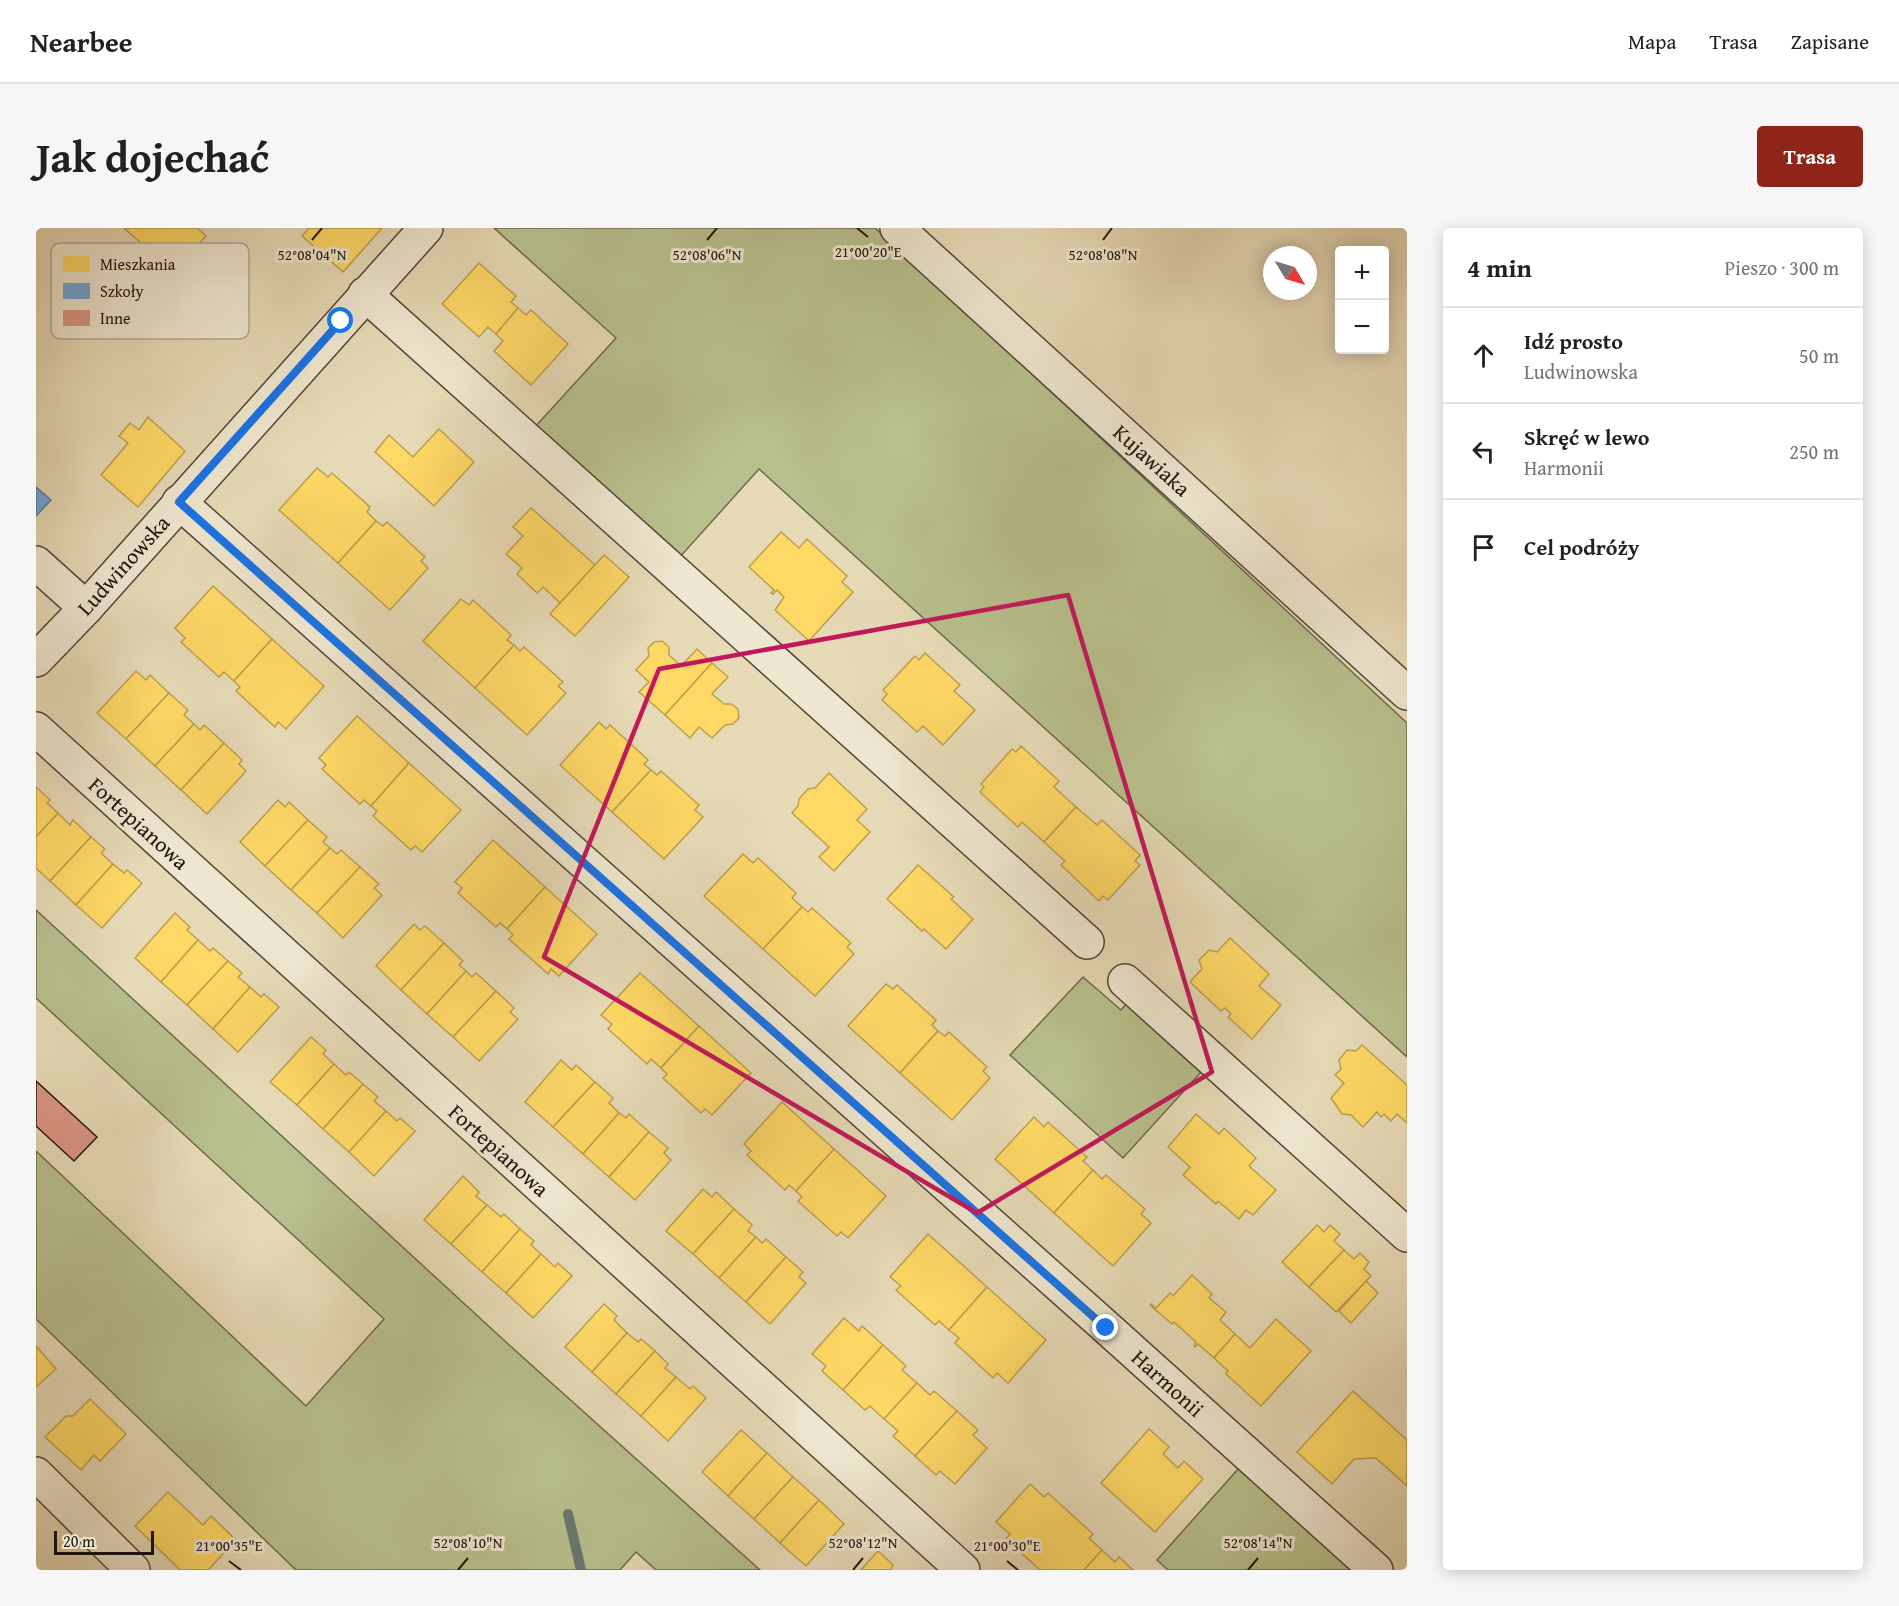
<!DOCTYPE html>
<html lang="pl">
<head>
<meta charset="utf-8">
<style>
	body { margin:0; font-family:"Gentium Book Plus",serif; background:#f6f6f6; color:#202124 }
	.controls { position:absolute; right:18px; top:18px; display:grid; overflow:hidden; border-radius:6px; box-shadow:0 3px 15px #0003 }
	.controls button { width:54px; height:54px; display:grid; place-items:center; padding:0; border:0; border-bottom:2px solid #e0e0e0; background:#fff; color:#202124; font:30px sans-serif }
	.compass { position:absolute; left:1227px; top:18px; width:54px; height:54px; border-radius:50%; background:#fff; box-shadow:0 3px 15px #0003; rotate:128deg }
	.scale { position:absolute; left:18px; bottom:15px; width:100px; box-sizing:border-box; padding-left:6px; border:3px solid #22140f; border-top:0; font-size:16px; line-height:21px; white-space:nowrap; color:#22140f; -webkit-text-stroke:4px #efe8d0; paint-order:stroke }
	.stop { position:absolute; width:18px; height:18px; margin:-14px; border:4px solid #1a73e8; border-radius:50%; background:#fff }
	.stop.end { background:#1a73e8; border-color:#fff; box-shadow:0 2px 6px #0008 }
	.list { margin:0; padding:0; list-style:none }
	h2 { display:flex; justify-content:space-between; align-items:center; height:78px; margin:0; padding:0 24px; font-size:26px }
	h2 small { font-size:20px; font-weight:400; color:#757577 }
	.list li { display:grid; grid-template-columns:39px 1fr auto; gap:18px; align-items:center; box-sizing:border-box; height:96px; padding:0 24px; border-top:2px solid #e0e0e0 }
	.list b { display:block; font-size:22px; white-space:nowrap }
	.list p { margin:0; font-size:20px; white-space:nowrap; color:#757577 }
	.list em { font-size:20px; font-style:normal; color:#757577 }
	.icon { flex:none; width:33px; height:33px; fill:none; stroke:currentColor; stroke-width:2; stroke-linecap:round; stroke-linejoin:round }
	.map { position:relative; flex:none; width:1371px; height:1342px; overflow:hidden; border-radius:6px }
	header { display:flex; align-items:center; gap:36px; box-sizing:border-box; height:84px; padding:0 30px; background:#fff; border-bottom:2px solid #e0e0e0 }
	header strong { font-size:28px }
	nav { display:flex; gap:33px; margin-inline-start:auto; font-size:21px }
	.intro { display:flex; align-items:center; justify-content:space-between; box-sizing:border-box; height:144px; padding:0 36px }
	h1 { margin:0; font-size:42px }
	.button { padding:15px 27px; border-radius:6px; background:#8f2418; color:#fff; font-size:21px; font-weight:700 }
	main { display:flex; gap:36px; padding:0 36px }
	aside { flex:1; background:#fff; border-radius:6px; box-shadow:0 3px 15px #0003 }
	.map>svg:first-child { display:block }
</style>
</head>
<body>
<header>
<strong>Nearbee</strong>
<nav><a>Mapa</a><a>Trasa</a><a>Zapisane</a></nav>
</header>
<div class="intro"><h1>Jak dojechać</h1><a class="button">Trasa</a></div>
<main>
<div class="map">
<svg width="1371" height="1342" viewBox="0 0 1371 1342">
	<rect width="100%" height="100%" fill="#e7dbb7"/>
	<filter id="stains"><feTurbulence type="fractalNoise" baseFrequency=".00333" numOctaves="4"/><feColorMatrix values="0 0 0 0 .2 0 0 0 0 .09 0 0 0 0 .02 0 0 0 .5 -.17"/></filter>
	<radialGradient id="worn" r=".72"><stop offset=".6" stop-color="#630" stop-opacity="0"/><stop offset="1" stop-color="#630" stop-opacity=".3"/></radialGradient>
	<g fill="#b8c08d" stroke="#6d6a4e" stroke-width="1.5">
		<polygon points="458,0 839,0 1371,495 1371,829 723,241 643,330 499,199 580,110"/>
		<polygon points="0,682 471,1115 724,1342 620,1342 600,1324 584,1342 260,1342 0,1091 0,923 270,1178 348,1091 0,770"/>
		<polygon points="1047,749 1085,782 1091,775 1166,843 1087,930 974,827"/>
		<polygon points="1203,1240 1317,1342 1132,1342 1121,1332"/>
	</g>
	<g fill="#ffd966" stroke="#bd9e4c" stroke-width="1.5">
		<polygon points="88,0 161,0 170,8 137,44"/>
		<polygon points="273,0 346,0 307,44 266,8"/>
		<polygon points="443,35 480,68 475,74 482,80 460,106 452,99 443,109 406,76"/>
		<polygon points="482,80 490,87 495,82 532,116 495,157 458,123 467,113 460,106"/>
		<polygon points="112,189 149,223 102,279 65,247 92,215 83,208 94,195 103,202"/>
		<polygon points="403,201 438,234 398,278 339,224 353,207 377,229"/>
		<polygon points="281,240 292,249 296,245 334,279 331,284 340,293 302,335 243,282"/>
		<polygon points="495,280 559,337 524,375 507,359 501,365 481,346 486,340 470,326 487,308 477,299"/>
		<polygon points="340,293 347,298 351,294 389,329 385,333 392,340 354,382 302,335"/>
		<polygon points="745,304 763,320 771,311 811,348 806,354 817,364 773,413 739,382 748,369 741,362 737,366 735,365 738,362 713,339"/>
		<polygon points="568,327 593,349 539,408 514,386"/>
		<polygon points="177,358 236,411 198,453 188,444 183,449 145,414 149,410 139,400"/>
		<polygon points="425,371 433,377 437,372 475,407 471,412 478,417 439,460 387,413"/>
		<polygon points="236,411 288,458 250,501 242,494 239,499 200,463 204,459 198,453"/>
		<polygon points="626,413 633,419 633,427 645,438 661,421 676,435 629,487 603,464 613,454 600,442 613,428 612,420 618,414"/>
		<polygon points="478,417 484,423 488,419 527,454 522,458 530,465 491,507 439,460"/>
		<polygon points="889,425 924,457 918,463 939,482 907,517 887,498 881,504 846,472 851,466 847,462 879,428 883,432"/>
		<polygon points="676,435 692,449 676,466 688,476 695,476 702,481 703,490 697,496 689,497 676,510 663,499 654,510 629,487"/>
		<polygon points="100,443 110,452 114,447 133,465 90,511 61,485"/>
		<polygon points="133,465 152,482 148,487 158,496 119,538 90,511"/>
		<polygon points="321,488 373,535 335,578 328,572 324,576 286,541 290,537 283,530"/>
		<polygon points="563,494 570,501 574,497 612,532 608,536 615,542 576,584 524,537"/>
		<polygon points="158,496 164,502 168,497 188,515 145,562 119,538"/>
		<polygon points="188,515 206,532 203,536 210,543 171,586 145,562"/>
		<polygon points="985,518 1023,553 1018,559 1040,579 1008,614 986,594 982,599 944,564 948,559 945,556 976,521 980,524"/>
		<polygon points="373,535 425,582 386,624 379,618 375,622 337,588 341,583 335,578"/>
		<polygon points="615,542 621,547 625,543 663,577 659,582 667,589 628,631 576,584"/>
		<polygon points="793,545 831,581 821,592 834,604 798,643 783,629 793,619 756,585 762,578 763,571 772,561 779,560"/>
		<polygon points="0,559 14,572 11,575 22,585 0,609"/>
		<polygon points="242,572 249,579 253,574 272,592 229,638 204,614"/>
		<polygon points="1040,579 1061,597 1066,592 1104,627 1099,633 1104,637 1072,672 1067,668 1063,673 1025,637 1029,633 1008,614"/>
		<polygon points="22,585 34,597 37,592 55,609 14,653 0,640 0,609"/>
		<polygon points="272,592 291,609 287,614 294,620 255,662 229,638"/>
		<polygon points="55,609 69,621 65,625 77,636 40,677 14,653"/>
		<polygon points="457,612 509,659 471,701 464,695 460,699 422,665 426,660 419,654"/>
		<polygon points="294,620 301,626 305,622 324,639 281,685 255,662"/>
		<polygon points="707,626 717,635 722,630 760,665 756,670 766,679 727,721 668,668"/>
		<polygon points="77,636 88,645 91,642 106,655 66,700 40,677"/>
		<polygon points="882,637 918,669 915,671 937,691 910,721 888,701 886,703 851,671"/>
		<polygon points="324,639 343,656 338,660 346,667 307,710 281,685"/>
		<polygon points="509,659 561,706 523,748 515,741 512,746 473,711 477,707 471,701"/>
		<polygon points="766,679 772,684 776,680 815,715 811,719 818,726 779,768 727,721"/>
		<polygon points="139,685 154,699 151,702 162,712 125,754 99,730"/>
		<polygon points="378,696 384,702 389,698 408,715 365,762 340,738"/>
		<polygon points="1194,710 1233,746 1223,758 1245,777 1216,811 1192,789 1195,786 1189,780 1185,783 1154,754 1166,741 1163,732 1173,722 1181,724"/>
		<polygon points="162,712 174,723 177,720 192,733 151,777 125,754"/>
		<polygon points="408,715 427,733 423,737 430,743 391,786 365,762"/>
		<polygon points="192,733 206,745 202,749 214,759 177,801 151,777"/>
		<polygon points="430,743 436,749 440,745 460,763 417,809 391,786"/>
		<polygon points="604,745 663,798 625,840 615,831 611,836 572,801 576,796 565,787"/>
		<polygon points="850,756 857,761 861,757 900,792 896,797 902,803 864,845 812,798"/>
		<polygon points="214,759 225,769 228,766 243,779 202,824 177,801"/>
		<polygon points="460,763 478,780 474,784 482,791 443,833 417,809"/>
		<polygon points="663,798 715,845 676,887 669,881 665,885 627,850 631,846 625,840"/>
		<polygon points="902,803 909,808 913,804 951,839 947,843 954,850 916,892 864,845"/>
		<polygon points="275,809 290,822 287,826 298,836 261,877 234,854"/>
		<polygon points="1326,817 1371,857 1371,895 1361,886 1355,893 1348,886 1345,889 1341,884 1327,899 1315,887 1306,886 1295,870 1308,855 1299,847 1305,841 1303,832 1311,822 1320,823"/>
		<polygon points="525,832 536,842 540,837 559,854 517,899 489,874"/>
		<polygon points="298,836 310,847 313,844 327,856 287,901 261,877"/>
		<polygon points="559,854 577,870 573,875 583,885 547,926 517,899"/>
		<polygon points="327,856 342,869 338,873 350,883 313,924 287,901"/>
		<polygon points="746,874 798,921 760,963 753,957 749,962 711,927 715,923 708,916"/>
		<polygon points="350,883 361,893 364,890 379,903 338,948 313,924"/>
		<polygon points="583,885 590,890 593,886 613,904 573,949 547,926"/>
		<polygon points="1160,886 1183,906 1188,900 1220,930 1213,938 1240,962 1217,987 1210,982 1203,991 1182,973 1180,976 1147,947 1154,939 1132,919"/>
		<polygon points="998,889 1008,899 1012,894 1051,929 1047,933 1057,942 1018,985 959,931"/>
		<polygon points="613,904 632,920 628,925 635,932 599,972 573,949"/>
		<polygon points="798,921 850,968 812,1010 805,1004 801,1008 762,973 766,969 760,963"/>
		<polygon points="1057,942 1066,951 1070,947 1109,981 1105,986 1115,995 1077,1038 1018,985"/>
		<polygon points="427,948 443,964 440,968 451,977 415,1016 388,992"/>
		<polygon points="667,961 676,969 680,964 698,981 657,1026 630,1003"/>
		<polygon points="451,977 465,989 468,986 484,1001 446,1044 415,1016"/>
		<polygon points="698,981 716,997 712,1003 720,1009 683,1050 657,1026"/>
		<polygon points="1281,997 1288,1004 1294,997 1304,1006 1298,1013 1308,1022 1273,1059 1246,1034"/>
		<polygon points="484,1001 498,1013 495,1017 505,1026 470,1065 446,1044"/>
		<polygon points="892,1006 951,1059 913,1102 903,1093 899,1097 860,1062 865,1058 854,1049"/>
		<polygon points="720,1009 726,1015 730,1011 750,1029 710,1074 683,1050"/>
		<polygon points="1308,1022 1318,1031 1324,1025 1333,1034 1328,1041 1335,1048 1300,1084 1273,1059"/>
		<polygon points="505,1026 519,1039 522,1035 536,1048 497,1090 470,1065"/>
		<polygon points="750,1029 767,1044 763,1049 770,1055 734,1096 710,1074"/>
		<polygon points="1156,1047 1176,1066 1173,1070 1190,1084 1184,1092 1199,1106 1178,1130 1162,1116 1159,1119 1158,1117 1160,1114 1138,1094 1136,1096 1114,1077 1115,1076 1120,1080 1134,1065 1137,1068"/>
		<polygon points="1330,1053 1342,1065 1315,1095 1303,1083"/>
		<polygon points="951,1059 1010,1112 972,1155 961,1145 957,1150 919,1115 923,1110 913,1102"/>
		<polygon points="568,1076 581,1088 578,1092 591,1105 556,1144 529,1119"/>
		<polygon points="808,1090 823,1103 826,1098 847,1117 807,1162 786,1143 790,1138 776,1126"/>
		<polygon points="1240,1091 1275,1123 1225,1178 1190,1146 1192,1143 1178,1130 1199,1106 1214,1120"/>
		<polygon points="591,1105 602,1114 605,1111 619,1123 580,1166 556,1144"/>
		<polygon points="847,1117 870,1138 866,1142 881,1155 848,1191 834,1178 829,1182 807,1162"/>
		<polygon points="0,1118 20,1141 0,1159"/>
		<polygon points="619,1123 632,1136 629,1140 640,1149 605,1188 580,1166"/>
		<polygon points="640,1149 654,1161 657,1158 670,1170 632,1213 605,1188"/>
		<polygon points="881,1155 894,1167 898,1163 921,1183 879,1228 857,1208 862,1203 848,1191"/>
		<polygon points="1317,1163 1371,1212 1371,1258 1340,1230 1318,1231 1296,1256 1261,1224"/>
		<polygon points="54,1171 90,1206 64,1233 58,1227 45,1242 9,1209 30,1188 37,1188"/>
		<polygon points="921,1183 942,1202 937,1207 951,1220 919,1256 904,1243 900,1247 879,1228"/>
		<polygon points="1113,1201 1133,1219 1127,1226 1142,1240 1148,1233 1167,1251 1119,1304 1065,1255"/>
		<polygon points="705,1202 731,1225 692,1268 666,1244"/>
		<polygon points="731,1225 757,1249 718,1291 692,1268"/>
		<polygon points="757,1249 783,1272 744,1315 718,1291"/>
		<polygon points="994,1256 1008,1269 1012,1265 1057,1306 1053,1310 1066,1322 1048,1342 1004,1342 970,1311 974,1306 960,1294"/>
		<polygon points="132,1264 167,1297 175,1288 200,1312 172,1342 144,1342 99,1298"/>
		<polygon points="783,1272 808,1296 770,1338 744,1315"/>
		<polygon points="1066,1322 1079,1334 1083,1329 1097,1342 1048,1342"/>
		<polygon points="842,1323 857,1337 855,1342 825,1342"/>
	</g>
	<polygon fill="#6fa8dc" stroke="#587c9e" stroke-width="1.5" points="0,259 15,272 0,288"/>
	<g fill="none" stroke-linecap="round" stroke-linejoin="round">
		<polyline stroke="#697873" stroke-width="10" points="532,1286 545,1342"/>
	</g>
	<polygon fill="#dc9786" stroke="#22140f" stroke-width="1.5" points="0,853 61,909 38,933 0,898"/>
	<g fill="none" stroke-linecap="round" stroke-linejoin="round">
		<g stroke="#534639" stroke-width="36">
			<g id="minor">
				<polyline points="861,0 1371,465"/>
				<polyline points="329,66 1051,714"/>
				<polyline points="143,274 1070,1099 1340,1342"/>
				<polyline points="0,335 50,380"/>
				<polyline points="0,432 50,380 390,0"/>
				<polyline points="0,501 927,1342"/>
				<polyline points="1089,753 1371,1007"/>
				<polyline points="0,1246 97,1342"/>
			</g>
		</g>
		<use href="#minor" stroke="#efe8d0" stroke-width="33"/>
	</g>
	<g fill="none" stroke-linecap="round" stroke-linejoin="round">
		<polyline stroke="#1a73e8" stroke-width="8" points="305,93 143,274 1070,1100"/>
	</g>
	<path fill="none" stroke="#c2185b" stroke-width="4.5" stroke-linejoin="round" d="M1032,367l144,477 -235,141 -433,-256 115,-288z"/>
	<path fill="none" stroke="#22140f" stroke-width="2" d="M821,0l11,9M276,12l10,-12M671,12l10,-12M1067,12l9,-12M193,1333l12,9M971,1333l11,9M422,1342l10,-12M817,1342l10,-12M1212,1342l10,-12"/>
	<g text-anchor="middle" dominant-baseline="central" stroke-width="6" stroke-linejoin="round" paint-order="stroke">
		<g font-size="22" fill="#22140f" stroke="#efe8d0">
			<text transform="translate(1116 232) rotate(42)">Kujawiaka</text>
			<text transform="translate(87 337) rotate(-48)">Ludwinowska</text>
			<text transform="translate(103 595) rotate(42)">Fortepianowa</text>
			<text transform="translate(463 922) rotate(42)">Fortepianowa</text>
			<text transform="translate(1132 1155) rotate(42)">Harmonii</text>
		</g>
	</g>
	<rect x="15" y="15" width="198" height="96" rx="9" fill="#efe8d0" stroke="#b2a896" stroke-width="1.5"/>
	<rect x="27" y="28" width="27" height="16" fill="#ffd966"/>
	<rect x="27" y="55" width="27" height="16" fill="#6fa8dc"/>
	<rect x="27" y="82" width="27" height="16" fill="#dc9786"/>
	<g font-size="16" fill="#22140f">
		<text x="64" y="42">Mieszkania</text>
		<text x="64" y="69">Szkoły</text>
		<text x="64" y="96">Inne</text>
	</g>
	<g font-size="15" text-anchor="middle" fill="#22140f" stroke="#efe8d0" stroke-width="6" stroke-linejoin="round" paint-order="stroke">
		<text x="832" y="29">21°00'20"E</text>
		<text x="276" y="32">52°08'04"N</text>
		<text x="671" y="32">52°08'06"N</text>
		<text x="1067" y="32">52°08'08"N</text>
		<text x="432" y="1320">52°08'10"N</text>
		<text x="827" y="1320">52°08'12"N</text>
		<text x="1222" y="1320">52°08'14"N</text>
		<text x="193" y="1323">21°00'35"E</text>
		<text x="971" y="1323">21°00'30"E</text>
	</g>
	<rect width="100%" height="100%" filter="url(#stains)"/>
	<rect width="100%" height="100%" fill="url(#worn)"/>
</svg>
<div class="controls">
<button>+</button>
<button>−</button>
</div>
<svg class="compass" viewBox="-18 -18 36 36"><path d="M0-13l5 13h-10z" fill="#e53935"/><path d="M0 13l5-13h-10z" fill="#757577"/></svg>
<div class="scale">20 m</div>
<div class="stop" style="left:305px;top:93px"></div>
<div class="stop end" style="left:1070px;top:1100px"></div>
</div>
<aside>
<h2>4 min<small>Pieszo · 300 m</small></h2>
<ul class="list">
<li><svg class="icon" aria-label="ahead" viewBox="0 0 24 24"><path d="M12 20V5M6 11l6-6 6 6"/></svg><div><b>Idź prosto</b><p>Ludwinowska</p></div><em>50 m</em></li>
<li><svg class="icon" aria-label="left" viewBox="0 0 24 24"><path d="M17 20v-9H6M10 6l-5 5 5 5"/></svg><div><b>Skręć w lewo</b><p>Harmonii</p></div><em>250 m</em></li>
<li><svg class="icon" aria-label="arrive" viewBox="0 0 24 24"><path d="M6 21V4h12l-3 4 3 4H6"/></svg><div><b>Cel podróży</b></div></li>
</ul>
</aside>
</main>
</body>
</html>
